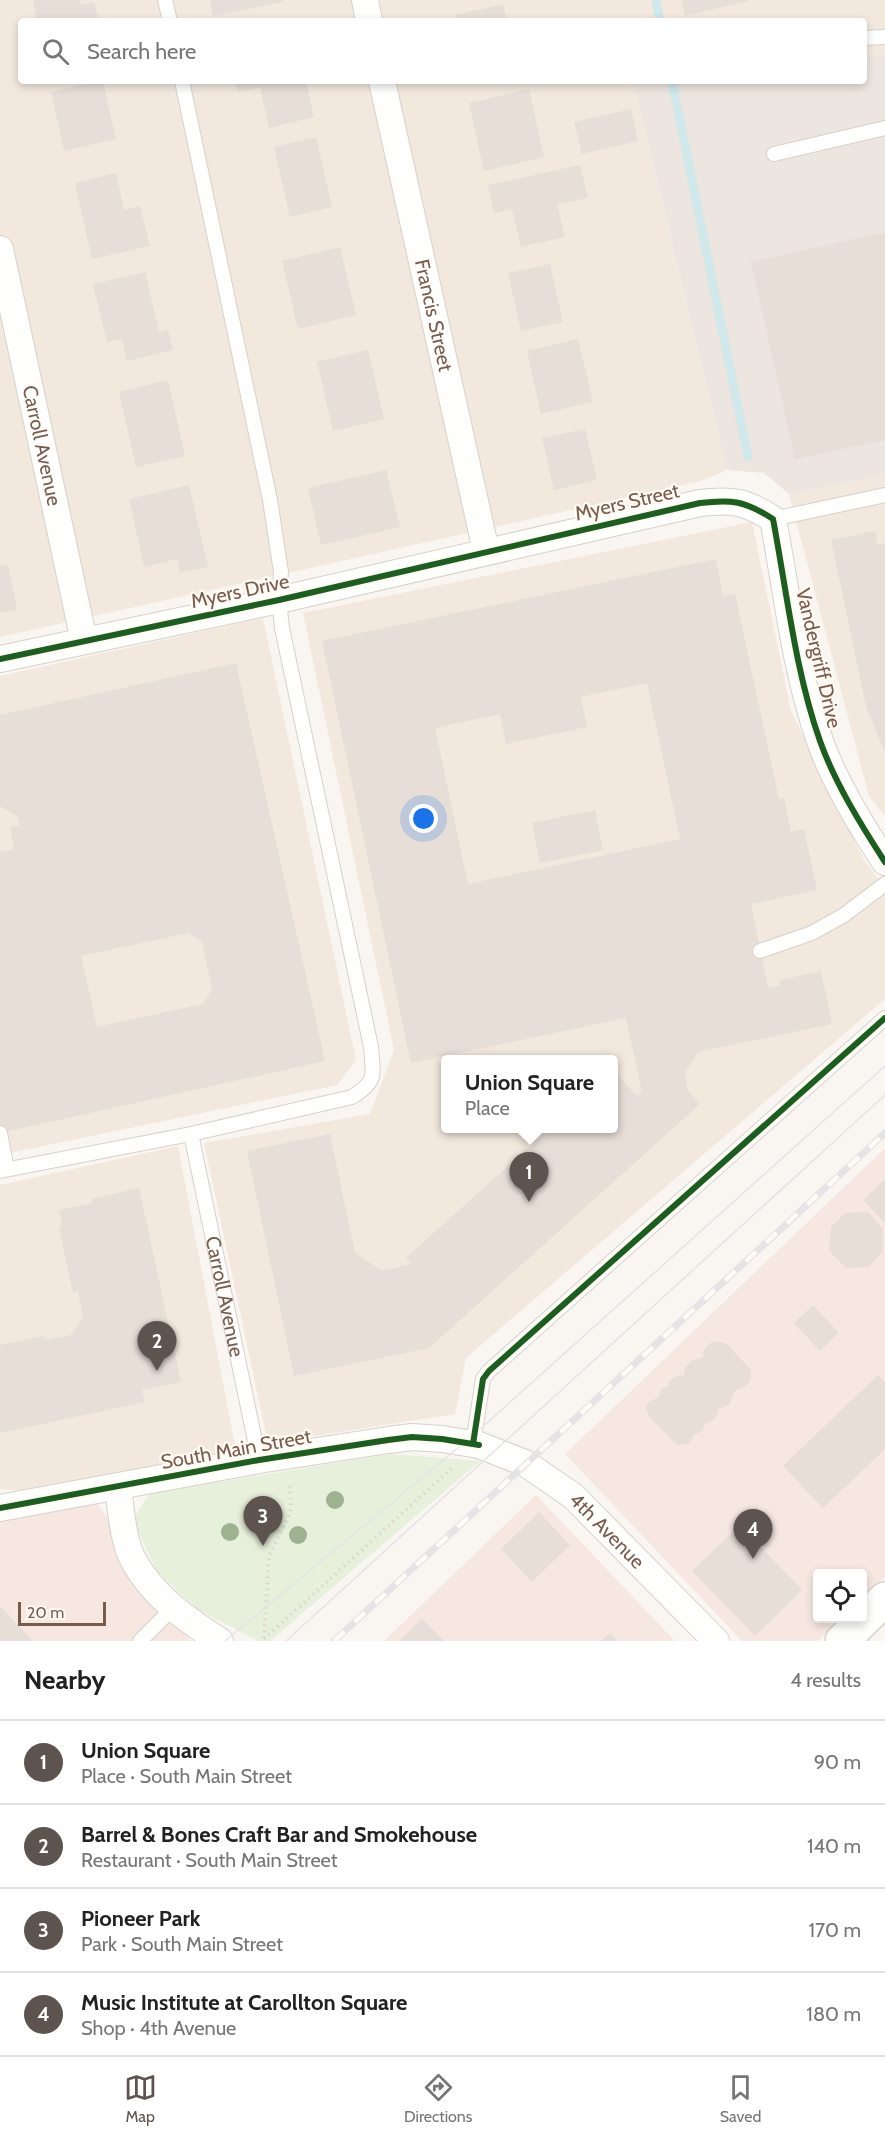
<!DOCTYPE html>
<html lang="en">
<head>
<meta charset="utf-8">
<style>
	body { margin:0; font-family:Cabin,sans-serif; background:#f6f6f6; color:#222 }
	.controls { position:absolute; right:18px; bottom:18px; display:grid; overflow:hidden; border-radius:6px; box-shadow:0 3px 9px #0003 }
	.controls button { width:54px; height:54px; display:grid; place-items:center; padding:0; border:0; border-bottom:2px solid #e0e0e0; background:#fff; color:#222; font:30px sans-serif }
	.scale { position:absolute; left:18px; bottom:15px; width:88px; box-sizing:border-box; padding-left:6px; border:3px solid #7a5c4d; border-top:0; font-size:16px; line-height:21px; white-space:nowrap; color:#7a5c4d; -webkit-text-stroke:4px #fffaf3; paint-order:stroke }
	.you { position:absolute; left:424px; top:819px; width:21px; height:21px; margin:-15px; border:4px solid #fff; border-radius:50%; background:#1a73e8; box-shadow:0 0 0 9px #1a73e833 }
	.badge { display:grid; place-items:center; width:39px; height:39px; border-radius:50%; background:#5d544f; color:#fff; font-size:20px; font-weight:700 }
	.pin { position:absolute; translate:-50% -50px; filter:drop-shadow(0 2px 3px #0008) }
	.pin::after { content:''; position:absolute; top:32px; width:21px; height:18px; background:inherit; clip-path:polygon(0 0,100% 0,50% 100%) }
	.popup { position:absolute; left:441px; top:1055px; width:177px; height:78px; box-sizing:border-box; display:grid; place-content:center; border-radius:6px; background:#fff; filter:drop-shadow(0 2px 4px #0005); font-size:20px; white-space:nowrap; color:#767676 }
	.popup b { font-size:22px; color:#222 }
	.popup::after { content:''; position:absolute; left:50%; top:100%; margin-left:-12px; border:12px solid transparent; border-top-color:#fff }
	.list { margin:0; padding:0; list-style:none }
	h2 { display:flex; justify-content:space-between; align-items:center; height:78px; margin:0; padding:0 24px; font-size:26px }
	h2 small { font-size:20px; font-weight:400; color:#767676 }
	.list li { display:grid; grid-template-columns:39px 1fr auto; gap:18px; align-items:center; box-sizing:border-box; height:84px; padding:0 24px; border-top:2px solid #e0e0e0 }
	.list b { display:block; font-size:22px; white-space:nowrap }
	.list p { margin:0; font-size:20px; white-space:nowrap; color:#767676 }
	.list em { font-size:20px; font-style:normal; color:#767676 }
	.icon { flex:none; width:33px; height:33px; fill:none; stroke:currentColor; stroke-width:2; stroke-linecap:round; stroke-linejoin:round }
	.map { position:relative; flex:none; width:885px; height:1641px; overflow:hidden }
	.search { position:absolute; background:#fff; box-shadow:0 3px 9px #0003; left:18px; right:18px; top:18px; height:66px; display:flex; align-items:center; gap:15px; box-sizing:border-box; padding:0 21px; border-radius:6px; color:#767676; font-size:22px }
	.sheet { height:414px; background:#fff }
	nav { display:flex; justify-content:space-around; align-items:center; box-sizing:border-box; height:84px; border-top:2px solid #e0e0e0; background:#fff; font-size:16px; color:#767676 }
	nav a { display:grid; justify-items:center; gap:3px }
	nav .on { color:#5d544f }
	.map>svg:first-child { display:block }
</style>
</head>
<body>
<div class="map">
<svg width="885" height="1641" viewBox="0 0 885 1641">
	<rect width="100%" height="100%" fill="#f9f5f0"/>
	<g fill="#f2e8de" fill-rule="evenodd">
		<polygon points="0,0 885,0 885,56 864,57 864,21 21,21 21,81 635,81 633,82 727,470 701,481 0,637"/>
		<polygon points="885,475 885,816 869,796 789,494"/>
		<path d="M752,522l39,189 74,151 20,25v112l-419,359 -11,56 -187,29 -64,-300 166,-29 24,-64 -91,-437zM445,1060h168v68h-168z"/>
		<polygon points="263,618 356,1060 337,1085 0,1155 0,676"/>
		<polygon points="178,1146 236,1451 28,1491 0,1489 0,1185"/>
	</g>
	<g fill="#f6e8e1">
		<polygon points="885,1148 885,1577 863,1599 862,1574 818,1574 818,1618 842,1619 818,1641 742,1641 565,1454"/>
		<polygon points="536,1495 675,1641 384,1641"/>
		<polygon points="97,1503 190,1641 0,1641 0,1521"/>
	</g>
	<polygon fill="#ede5e0" points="885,56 885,475 789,494 764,473 727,470 633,81 864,81 864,57"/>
	<polygon fill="#e7f0db" points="391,1454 480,1461 270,1641 258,1641 196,1608 157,1572 133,1520 150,1493"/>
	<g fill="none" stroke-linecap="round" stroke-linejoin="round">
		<g stroke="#d0e8ea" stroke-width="9">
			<polyline points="656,0 660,21"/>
			<polyline points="672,81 748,457"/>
		</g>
	</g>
	<g fill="#e6ded7" fill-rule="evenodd">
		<polygon points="33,0 80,0 81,5 94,2 99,21 37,21"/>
		<polygon points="210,0 283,0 283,2 213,16"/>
		<polygon points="681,0 748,0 748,1 685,16"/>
		<polygon points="503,4 507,21 457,21 455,15"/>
		<polygon points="97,81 103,81 116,139 64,151 51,92"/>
		<polygon points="235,81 306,81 314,117 269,128 260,87 238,92"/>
		<polygon points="529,89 544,157 484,171 469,103"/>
		<polygon points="631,109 638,141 582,154 574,122"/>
		<polygon points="316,137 332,207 290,217 274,147"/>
		<polygon points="580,165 588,198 557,204 565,237 521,247 512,209 494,213 488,185"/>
		<polygon points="116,173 124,210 140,206 150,246 92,259 75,183"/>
		<polygon points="885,232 885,440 795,459 751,262"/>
		<polygon points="340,247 356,315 298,329 282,261"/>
		<polygon points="550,264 563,322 521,331 508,273"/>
		<polygon points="145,272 159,332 168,330 173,350 127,361 122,339 107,342 93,284"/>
		<polygon points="578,339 593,402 541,414 527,351"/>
		<polygon points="368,350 384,419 333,431 317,362"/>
		<polygon points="168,380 185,456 136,467 119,392"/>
		<polygon points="585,429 597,480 554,490 542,438"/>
		<polygon points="386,470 400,527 321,545 308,488"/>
		<polygon points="189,485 208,567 180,573 177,559 144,567 129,499"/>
		<polygon points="875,531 878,545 885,543 885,753 866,706 831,540"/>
		<path d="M716,559l7,37 12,-2 44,205 5,-1 7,34 13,-3 13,61 -66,14 17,84 13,-3 -1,-5 41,-9 11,53 -134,28 -13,21 3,18 12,13 -271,244 -135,28 -47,-225 83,-17 25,119 27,18 30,-7 -6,-6 144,-130h63v-58l24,26 5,-4 -16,-74 -215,45 -89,-422zM647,683l33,156 -212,45 -33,-156 65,-14 6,30 81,-17 -6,-30z"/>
		<polygon points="8,564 17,610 0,613 0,566"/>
		<path d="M236,663l89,398 -325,72v-281l14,-3 -4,-22 10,-2 -2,-8 -18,-11v-91zM188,933l14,9 10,47 -9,15 -106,23 -16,-71z"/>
		<polygon points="595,810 603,850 540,863 532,823"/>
		<polygon points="885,1179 885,1223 863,1200"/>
		<polygon points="139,1188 181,1382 142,1390 145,1402 0,1433 0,1345 44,1336 45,1340 71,1335 83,1318 78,1292 73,1293 59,1228 62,1224 59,1210 92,1203 91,1199"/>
		<polygon points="868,1212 883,1229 883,1252 868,1267 846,1268 829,1251 831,1227 845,1213"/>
		<polygon points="813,1305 839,1333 820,1351 794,1323"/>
		<polygon points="717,1341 727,1344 751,1370 751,1380 745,1387 735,1391 729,1405 718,1409 717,1416 712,1421 705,1423 704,1428 701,1432 694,1434 690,1443 678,1445 649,1417 646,1408 648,1402 659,1397 661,1389 669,1386 669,1381 677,1376 684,1375 685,1368 691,1361 703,1357 704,1350 710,1343"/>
		<polygon points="878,1375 885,1382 885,1449 823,1508 783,1466"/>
		<polygon points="539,1512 570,1545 532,1582 501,1549"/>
		<polygon points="740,1525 802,1590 755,1636 692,1571"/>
		<polygon points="0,1606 33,1641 0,1641"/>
		<polygon points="422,1619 444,1641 399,1641"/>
		<polygon points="610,1633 617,1641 601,1641"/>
	</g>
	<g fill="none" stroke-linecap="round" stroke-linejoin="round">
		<g stroke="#d7d1cb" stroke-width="16">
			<g id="lane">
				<polyline points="165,0 170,21"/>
				<polyline points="864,38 885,37"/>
				<polyline points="774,154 885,128"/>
				<polyline points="773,519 885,495"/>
				<polyline points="760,951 812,933 844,915 885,884"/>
				<polyline points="0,1133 7,1169"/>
				<path id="s1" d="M191,1134l68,326"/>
				<path d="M0,1171l191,-37 161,-37c26,-16 21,-22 19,-50l-89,-419 -3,-28 2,-28 -11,-72 -88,-419"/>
				<polyline points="473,1444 483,1379 489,1371 885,1018"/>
				<polyline points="140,1641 173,1608"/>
			</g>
		</g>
		<g stroke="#d7d1cb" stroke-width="28">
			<g id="street">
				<polyline points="365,0 369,21"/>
				<path id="s2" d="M382,81l104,470"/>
				<path id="s3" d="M0,249l84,392"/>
				<path d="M0,659l279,-59 421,-97c32,-4 45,-2 73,16 14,74 22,151 47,222 15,42 41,84 65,121"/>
				<path d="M118,1487c3,24 5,56 17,76 20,35 52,57 85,78"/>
				<path id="s4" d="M0,1508l259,-48 129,-20 24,-3 30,2 37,6 46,18 48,33 143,145"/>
			</g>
		</g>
		<g stroke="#d9d2cb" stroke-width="36">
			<polyline id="secondary" points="842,1641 885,1599"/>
		</g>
		<g stroke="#dcd5d0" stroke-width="4" stroke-dasharray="1.5 4.5" stroke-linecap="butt">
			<polyline points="264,1638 269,1556 290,1514 291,1504 289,1483"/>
			<polyline points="264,1639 452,1468"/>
		</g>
		<use href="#lane" stroke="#fefefd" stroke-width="14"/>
		<use href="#street" stroke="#fefefd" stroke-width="26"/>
		<use href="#secondary" stroke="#fefefd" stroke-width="33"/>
		<g stroke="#e6e3e7" stroke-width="1.5">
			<polyline points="225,1641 470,1438 885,1066"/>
			<polyline points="286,1641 885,1095"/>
		</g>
		<g stroke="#e6e3e7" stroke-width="7">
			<polyline id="rail" points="334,1641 885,1133"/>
		</g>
		<use href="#rail" stroke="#fffaf3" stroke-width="4.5" stroke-dasharray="14" stroke-linecap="butt"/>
		<g stroke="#fffaf3" stroke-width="10">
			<g id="cycleway">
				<path d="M0,659l279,-59 421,-97c32,-4 45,-2 73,16 14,74 22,151 47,222 15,42 41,84 65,121"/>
				<polyline points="473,1444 483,1379 489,1371 885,1018"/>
				<polyline points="0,1508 259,1460 388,1440 412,1437 442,1439 479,1445"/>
			</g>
		</g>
		<use href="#cycleway" stroke="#1b5e20" stroke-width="6"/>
	</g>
	<g fill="#9eb190">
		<circle cx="335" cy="1500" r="9"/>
		<circle cx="230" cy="1532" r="9"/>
		<circle cx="298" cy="1535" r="9"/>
	</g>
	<g text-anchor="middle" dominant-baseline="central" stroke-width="4.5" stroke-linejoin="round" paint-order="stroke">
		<g font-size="20" fill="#7a5c4d" stroke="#fffaf3">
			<text stroke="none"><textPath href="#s2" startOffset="240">Francis Street</textPath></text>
			<text stroke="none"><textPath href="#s3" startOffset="201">Carroll Avenue</textPath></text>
			<text transform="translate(627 502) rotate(-13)">Myers Street</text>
			<text transform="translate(240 591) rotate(-12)">Myers Drive</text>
			<text transform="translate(819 658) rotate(77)">Vandergriff Drive</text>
			<text stroke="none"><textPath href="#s1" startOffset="166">Carroll Avenue</textPath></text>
			<text transform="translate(236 1449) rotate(-10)">South Main Street</text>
			<text stroke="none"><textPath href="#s4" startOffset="642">4th Avenue</textPath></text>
		</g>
	</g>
</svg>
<div class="controls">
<button><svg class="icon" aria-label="locate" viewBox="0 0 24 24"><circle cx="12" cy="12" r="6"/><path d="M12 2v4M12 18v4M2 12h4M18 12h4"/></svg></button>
</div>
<div class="scale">20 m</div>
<div class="you"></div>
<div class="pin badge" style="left:529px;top:1202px">1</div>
<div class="popup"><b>Union Square</b>Place</div>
<div class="pin badge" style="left:157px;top:1371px">2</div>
<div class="pin badge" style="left:263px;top:1546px">3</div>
<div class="pin badge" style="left:753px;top:1559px">4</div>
<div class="search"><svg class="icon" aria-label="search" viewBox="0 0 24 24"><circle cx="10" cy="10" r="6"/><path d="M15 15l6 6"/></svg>Search here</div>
</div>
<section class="sheet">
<h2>Nearby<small>4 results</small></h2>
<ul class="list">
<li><span class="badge">1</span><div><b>Union Square</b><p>Place · South Main Street</p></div><em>90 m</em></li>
<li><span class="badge">2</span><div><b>Barrel &amp; Bones Craft Bar and Smokehouse</b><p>Restaurant · South Main Street</p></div><em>140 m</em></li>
<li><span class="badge">3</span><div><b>Pioneer Park</b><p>Park · South Main Street</p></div><em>170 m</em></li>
<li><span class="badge">4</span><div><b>Music Institute at Carollton Square</b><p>Shop · 4th Avenue</p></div><em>180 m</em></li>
</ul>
</section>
<nav>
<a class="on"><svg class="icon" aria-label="map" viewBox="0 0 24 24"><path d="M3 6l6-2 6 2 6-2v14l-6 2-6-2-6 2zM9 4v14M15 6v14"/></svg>Map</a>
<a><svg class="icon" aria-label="directions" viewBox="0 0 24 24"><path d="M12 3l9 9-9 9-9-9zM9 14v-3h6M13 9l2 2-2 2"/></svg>Directions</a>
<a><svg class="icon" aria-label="saved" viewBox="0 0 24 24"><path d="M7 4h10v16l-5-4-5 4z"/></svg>Saved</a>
</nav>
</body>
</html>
